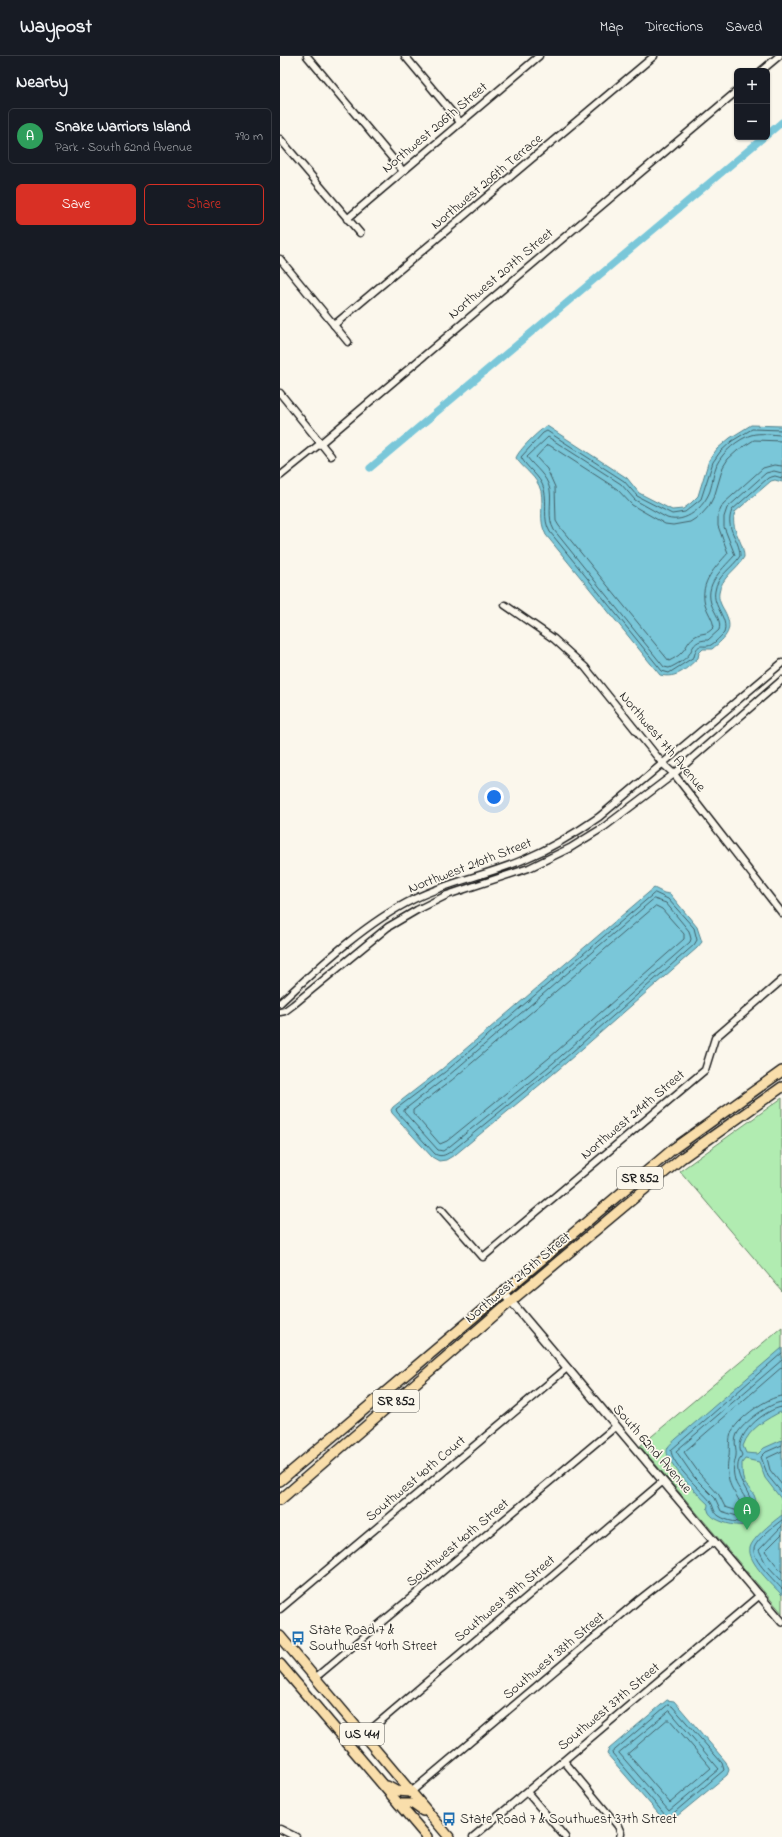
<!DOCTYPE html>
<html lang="en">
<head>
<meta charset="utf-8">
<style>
	body { margin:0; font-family:"Indie Flower",sans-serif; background:#20242c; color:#f1f3f6 }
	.controls { position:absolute; right:12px; top:12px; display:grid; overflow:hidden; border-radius:6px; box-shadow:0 1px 3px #0004 }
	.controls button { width:36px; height:36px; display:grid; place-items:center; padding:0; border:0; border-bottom:1px solid #363941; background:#171b24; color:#f1f3f6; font:20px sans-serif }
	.you { position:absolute; left:214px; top:741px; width:14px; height:14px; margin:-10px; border:3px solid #fff; border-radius:50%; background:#1a73e8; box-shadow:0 0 0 6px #1a73e833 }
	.badge { display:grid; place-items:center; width:26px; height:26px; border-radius:50%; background:#d93025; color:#fff; font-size:13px; font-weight:700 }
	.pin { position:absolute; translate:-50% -33px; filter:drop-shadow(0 1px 2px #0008) }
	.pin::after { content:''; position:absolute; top:21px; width:14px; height:12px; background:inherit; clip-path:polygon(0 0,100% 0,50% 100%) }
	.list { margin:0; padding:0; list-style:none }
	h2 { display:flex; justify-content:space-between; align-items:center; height:52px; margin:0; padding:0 16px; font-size:17px }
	h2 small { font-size:13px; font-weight:400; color:#9ea1a6 }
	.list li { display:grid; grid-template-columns:26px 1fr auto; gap:12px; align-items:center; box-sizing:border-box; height:56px; margin:0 8px 8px; padding:0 8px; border:1px solid #363941; border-radius:6px }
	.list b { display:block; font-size:15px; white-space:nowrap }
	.list p { margin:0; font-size:13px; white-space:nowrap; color:#9ea1a6 }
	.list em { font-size:13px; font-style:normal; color:#9ea1a6 }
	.actions { display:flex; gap:8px; padding:12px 16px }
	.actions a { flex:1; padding:9px 0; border:1px solid #d93025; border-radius:6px; text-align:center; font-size:14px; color:#d93025 }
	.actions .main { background:#d93025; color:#fff }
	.map { position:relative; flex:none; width:502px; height:1781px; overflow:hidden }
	header { display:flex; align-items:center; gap:24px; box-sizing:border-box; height:56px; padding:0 20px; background:#171b24; border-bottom:1px solid #363941 }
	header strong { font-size:19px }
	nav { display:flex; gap:22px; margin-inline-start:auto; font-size:14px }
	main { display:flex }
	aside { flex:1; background:#171b24 }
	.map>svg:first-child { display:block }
</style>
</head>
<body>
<header>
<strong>Waypost</strong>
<nav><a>Map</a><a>Directions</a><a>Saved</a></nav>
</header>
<main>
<aside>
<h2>Nearby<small></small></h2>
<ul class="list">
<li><span class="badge" style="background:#2e9e5b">A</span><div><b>Snake Warriors Island</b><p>Park · South 62nd Avenue</p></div><em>790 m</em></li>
</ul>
<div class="actions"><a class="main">Save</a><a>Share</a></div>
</aside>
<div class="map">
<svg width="502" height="1781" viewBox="0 0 502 1781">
	<rect width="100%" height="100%" fill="#fbf7ec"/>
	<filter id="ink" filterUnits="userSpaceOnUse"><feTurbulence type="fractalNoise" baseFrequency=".025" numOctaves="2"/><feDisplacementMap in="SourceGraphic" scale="8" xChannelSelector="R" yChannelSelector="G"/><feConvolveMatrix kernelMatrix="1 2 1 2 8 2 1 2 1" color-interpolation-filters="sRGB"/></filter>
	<g filter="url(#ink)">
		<g fill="#b1ecb1" stroke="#668466">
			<polygon points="502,1042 502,1235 400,1115"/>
			<polygon points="502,1271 502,1557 360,1390"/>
		</g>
		<g fill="#7ac7d9" stroke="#54838d">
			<path d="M471,369l31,1v56l-7,-2 -4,1 -36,31c-6,17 9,29 9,45 -7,13 -23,20 -25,36 -1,6 2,12 5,17 11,20 2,27 -12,39h-9l-4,4 -1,5c-12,11 -21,21 -38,17l-114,-140c-8,-15 -2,-28 -5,-44 -4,-15 -17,-21 -25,-33 2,-7 23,-28 31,-32l80,52 12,15 33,17 11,-1 8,-6 7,-7 11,-36 8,-11 13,-11z"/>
			<polygon points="374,832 384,837 390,838 417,871 422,886 417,892 279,1013 176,1098 166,1104 159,1105 152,1101 112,1057 111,1054 113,1051 162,1013"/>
			<path d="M502,1292v63c-15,8 -33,17 -39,35l3,7 12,1 6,-6 18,-8v60l-17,-22 -6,-16 -14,-3 -3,4c0,6 0,13 2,19 3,5 7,8 10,13 5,11 0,24 -9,30 -9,2 -35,-4 -37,-15 -1,-2 0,-4 0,-6 -9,-8 -42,-42 -41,-53 0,-5 6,-9 9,-12z"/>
			<path d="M502,1459v80c-9,-10 -35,-33 -32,-47 2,-10 24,-27 32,-33z"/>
			<polygon points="387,1644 394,1645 446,1706 449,1714 447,1719 391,1765 384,1764 327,1698 329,1693"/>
		</g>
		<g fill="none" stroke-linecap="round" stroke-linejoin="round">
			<g stroke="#426068" stroke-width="1">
				<path d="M502,374l-30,-1 -20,12 -12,11 -7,10 -12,37 -16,13 -13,2 -35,-18 -13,-15 -77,-50 -4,2 -22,24c6,12 19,18 23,32 4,15 -2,30 6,43l112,139 7,2 25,-16c4,-17 8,-8 17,-12 5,-3 9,-8 13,-12 5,-16 -12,-26 -9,-42 2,-16 17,-22 25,-35 0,-18 -16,-26 -8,-46l36,-32 7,-2 7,2"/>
				<path d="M502,379c-9,0 -21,-3 -31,0 -13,4 -28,17 -34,29 -4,9 -4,18 -7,27 -6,16 -24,33 -43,27l-32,-18 -14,-16 -73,-47 -21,20c8,11 20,18 23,33 2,13 -3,28 4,40l110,137 5,1c5,-2 18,-9 21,-15 4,-9 7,-13 18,-13l11,-10c2,-7 -1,-12 -4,-18 -15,-25 5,-40 20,-57l-11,-28v-10l3,-9 39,-35 8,-2 8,2"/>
				<path d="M502,385l-28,-1 -16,10 -10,9 -5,8 -8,27 -6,12 -8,9 -11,7 -17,3 -8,-1 -33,-19 -15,-16 -68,-44h-2l-11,12 11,12 8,18 1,34 3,5 110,135c4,-2 10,-5 13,-9 5,-5 6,-11 12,-15 9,-6 11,0 20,-10 -1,-8 -7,-15 -9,-23 -6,-22 11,-37 23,-51l-10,-27v-11l5,-11 40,-36 11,-3 8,1"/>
				<path d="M375,837l13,6 26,29 3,12 -3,5 -138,121 -103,84c-6,4 -11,8 -18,4l-38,-42 -1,-3 49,-37z"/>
				<polygon points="374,843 386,847 409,875 411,883 410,886 273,1007 170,1090 163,1095 158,1094 124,1056 124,1054 168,1020"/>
				<polygon points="376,850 382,853 404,878 404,883 269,1002 167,1085 160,1088 133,1057 133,1054 172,1024"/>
				<path d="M502,1297l-111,97c0,14 30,40 39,51 4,5 3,11 9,15 8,5 22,9 29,2 17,-20 -23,-39 -6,-63 -11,-18 23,-46 40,-48"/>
				<path d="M502,1304l-106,91 18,26 21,21 6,13 19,6c5,-2 7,-7 7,-12 0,-9 -10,-16 -12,-25 -3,-11 -1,-14 1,-24 1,-8 -3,-13 1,-22 6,-11 32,-31 45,-32"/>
				<path d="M502,1311l-98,85 15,21 20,22 6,12 13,4 3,-6c-3,-9 -10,-15 -12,-25 -2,-9 -2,-16 0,-24 1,-9 -1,-16 3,-25 7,-13 35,-34 50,-35"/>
				<polyline points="502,1389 486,1396 481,1401 488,1420 502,1437"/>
				<polyline points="502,1395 487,1402 490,1414 502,1429"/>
				<path d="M502,1464c-7,5 -27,21 -28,29 -2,11 21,32 28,40"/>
				<polyline points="502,1470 479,1494 486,1508 502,1525"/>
				<polyline points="502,1478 485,1495 502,1516"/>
				<polygon points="388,1649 392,1650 442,1707 444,1714 389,1761 386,1760 332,1697"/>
				<polygon points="390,1655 439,1713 389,1755 339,1697"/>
				<polygon points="387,1664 390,1664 431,1712 390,1747 348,1698"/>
			</g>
			<g stroke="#7ac7d9" stroke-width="7">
				<polyline points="487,79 502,66"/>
				<polyline points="90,412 484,81"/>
			</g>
			<g stroke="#1c1c1c" stroke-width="9">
				<g id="minor">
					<polyline points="27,0 123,115"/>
					<polyline points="125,0 180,66"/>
					<polyline points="481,15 499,0"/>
					<polyline points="0,83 80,177"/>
					<polyline points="67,163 259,0"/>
					<polyline points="0,203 68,286"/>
					<polyline points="54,269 374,0"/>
					<polyline points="0,337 51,400"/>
					<polyline points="0,420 41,387 457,35"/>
					<polyline points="225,549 274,583 305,611 383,708 394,718 502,857"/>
					<path d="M0,947c40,-37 85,-80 134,-104 36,-18 75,-24 111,-40 26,-11 51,-26 74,-42l183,-154"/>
					<polyline points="0,956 5,955 13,949 108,871 137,854 167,839 249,812 290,792 324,771 394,718 502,624"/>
					<polyline points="161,1153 203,1201 425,1014 435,982 502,924"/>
					<polyline points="0,1553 287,1312"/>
					<polyline points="35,1622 335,1371"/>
					<polyline points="83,1680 382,1426"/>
					<polyline points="284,1705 338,1770 341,1777 340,1781"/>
					<polyline points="131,1736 360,1543 434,1485"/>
					<polyline points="247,1736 285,1781"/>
					<polyline points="0,1773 16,1781"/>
					<polyline points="193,1781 480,1539"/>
				</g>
			</g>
			<g stroke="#1c1c1c" stroke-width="10">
				<polyline id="tertiary" points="224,1237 502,1566"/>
			</g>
			<g stroke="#1c1c1c" stroke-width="12">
				<g id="primary">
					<polyline points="0,1425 393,1093 502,1015"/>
					<polyline points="0,1444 231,1245 402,1102 502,1031"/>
					<polyline points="0,1580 169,1781"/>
					<polyline points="0,1608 147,1781"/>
					<polyline points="107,1730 116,1735 131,1736"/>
					<polyline points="119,1748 133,1748 143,1755"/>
				</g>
			</g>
			<use href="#minor" stroke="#fbf7ec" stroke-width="6"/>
			<use href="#tertiary" stroke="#fbf7ec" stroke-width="7"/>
			<use href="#primary" stroke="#f9deab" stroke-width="9"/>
		</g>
	</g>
	<defs>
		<g id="bus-bare" transform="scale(1.08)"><path d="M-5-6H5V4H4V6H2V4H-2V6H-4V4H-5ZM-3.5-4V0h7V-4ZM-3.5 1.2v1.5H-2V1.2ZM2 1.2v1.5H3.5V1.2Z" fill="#1f6fb2" stroke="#fbf7ec" stroke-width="2.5" paint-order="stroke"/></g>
	</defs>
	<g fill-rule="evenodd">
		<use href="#bus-bare" x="18" y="1582"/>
		<use href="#bus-bare" x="169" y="1763"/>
	</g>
	<g text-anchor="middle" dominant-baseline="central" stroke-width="3.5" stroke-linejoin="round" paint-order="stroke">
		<g fill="#fbf7ec" stroke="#5f5e5a" stroke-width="1">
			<rect x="337" y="1111" width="46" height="22" rx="3"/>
			<rect x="93" y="1334" width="46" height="22" rx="3"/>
			<rect x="60" y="1667" width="44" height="22" rx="3"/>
		</g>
		<g font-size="13" font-weight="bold" fill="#1c1c1c">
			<text x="360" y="1122">SR 852</text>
			<text x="116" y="1345">SR 852</text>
			<text x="82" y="1678">US 441</text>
		</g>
		<g font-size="14" fill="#1c1c1c" stroke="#fbf7ec">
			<text transform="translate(155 72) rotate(-40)">Northwest 206th Street</text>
			<text transform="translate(207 126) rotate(-40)">Northwest 206th Terrace</text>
			<text transform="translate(221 218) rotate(-40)">Northwest 207th Street</text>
			<text transform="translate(382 686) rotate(50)">Northwest 7th Avenue</text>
			<text transform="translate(190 810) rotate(-21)">Northwest 210th Street</text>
			<text transform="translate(353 1059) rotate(-40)">Northwest 214th Street</text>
			<text transform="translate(238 1222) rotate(-40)">Northwest 215th Street</text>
			<text transform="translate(372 1393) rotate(49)">South 62nd Avenue</text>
			<text transform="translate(136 1423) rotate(-40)">Southwest 40th Court</text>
			<text transform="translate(178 1487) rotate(-40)">Southwest 40th Street</text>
			<text transform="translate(225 1543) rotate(-40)">Southwest 39th Street</text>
			<text transform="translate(274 1600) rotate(-40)">Southwest 38th Street</text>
			<text transform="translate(329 1651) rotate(-40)">Southwest 37th Street</text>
		</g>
		<g font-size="14" fill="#1c1c1c" stroke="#fbf7ec" text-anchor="start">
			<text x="29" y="1574">State Road 7 &amp;<tspan x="29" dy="16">Southwest 40th Street</tspan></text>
			<text x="180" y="1763">State Road 7 &amp; Southwest 37th Street</text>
		</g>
	</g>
</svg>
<div class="controls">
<button>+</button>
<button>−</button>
</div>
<div class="you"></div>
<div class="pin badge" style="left:467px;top:1474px;background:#2e9e5b">A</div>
</div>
</main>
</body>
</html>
